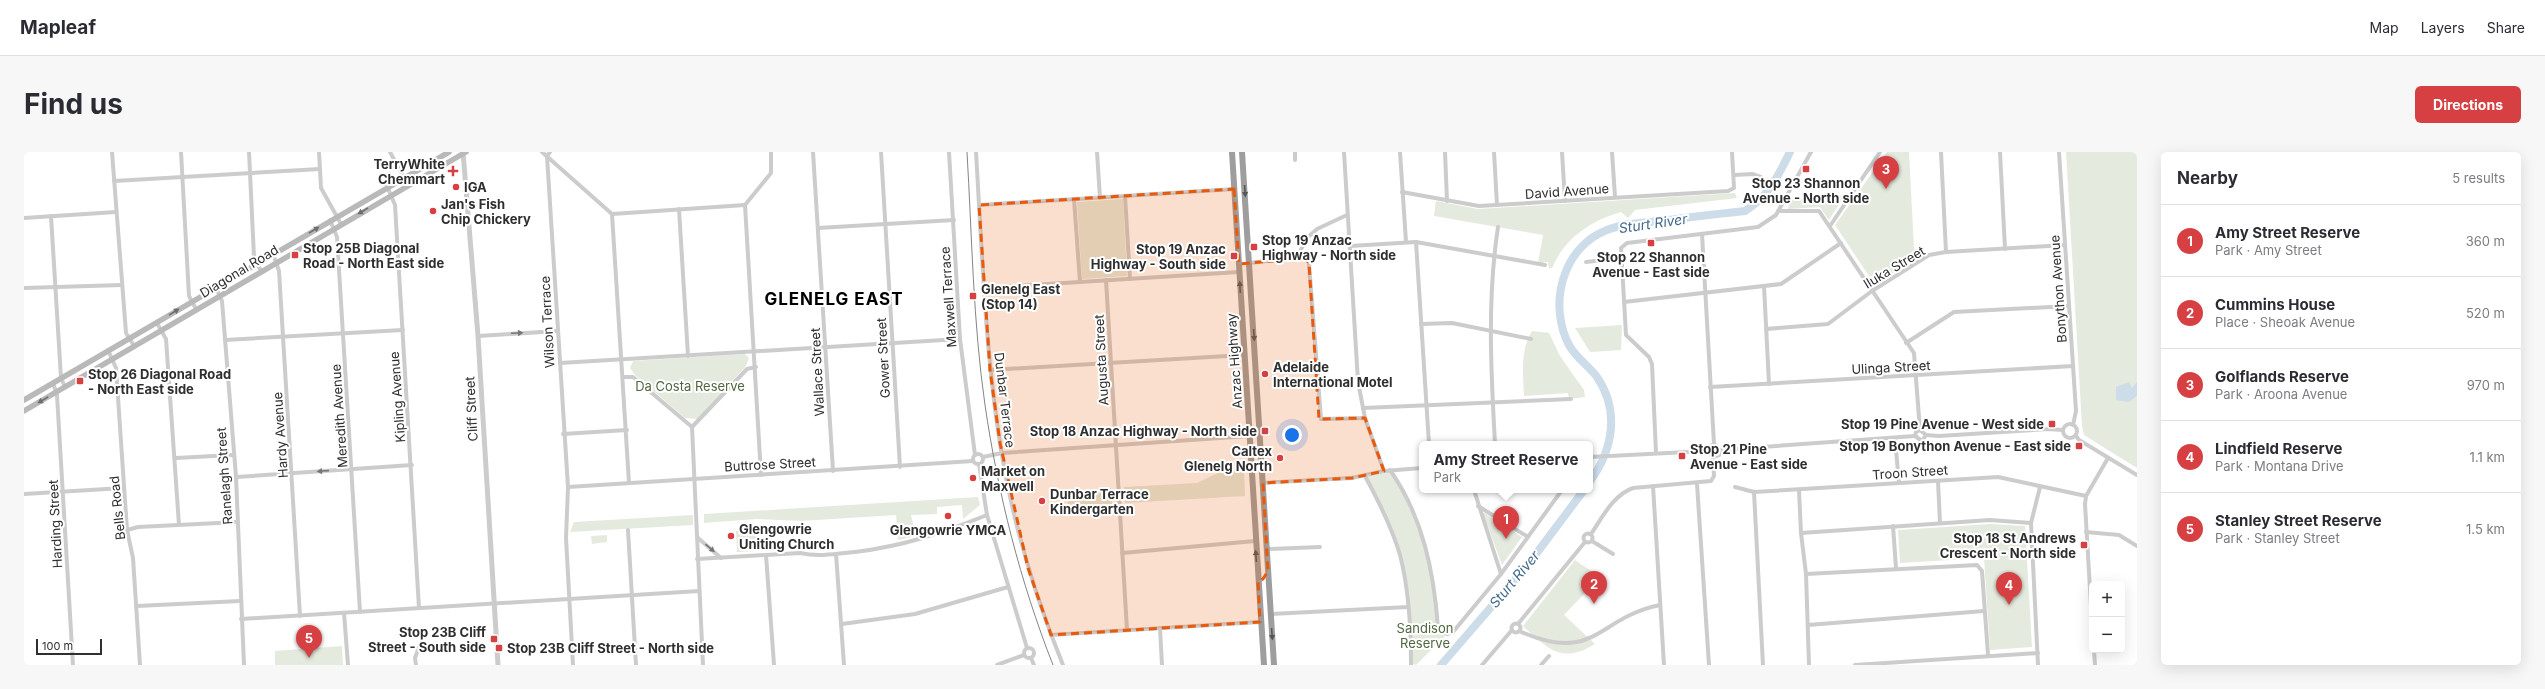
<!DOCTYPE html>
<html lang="en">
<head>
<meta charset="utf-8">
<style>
	body { margin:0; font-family:Inter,sans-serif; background:#f7f7f7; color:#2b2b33 }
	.controls { position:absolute; right:12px; bottom:12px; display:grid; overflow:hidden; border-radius:6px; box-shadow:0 4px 16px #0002 }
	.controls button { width:36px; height:36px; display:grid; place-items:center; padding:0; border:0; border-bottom:1px solid #e1e1e2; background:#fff; color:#2b2b33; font:20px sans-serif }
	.scale { position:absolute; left:12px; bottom:10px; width:66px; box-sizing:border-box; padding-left:4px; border:2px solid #2f2f2f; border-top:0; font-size:11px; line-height:14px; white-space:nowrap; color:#2f2f2f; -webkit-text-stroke:3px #fff; paint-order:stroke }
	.you { position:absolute; left:1268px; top:283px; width:14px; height:14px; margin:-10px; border:3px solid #fff; border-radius:50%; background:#1a73e8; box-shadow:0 0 0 6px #1a73e833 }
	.badge { display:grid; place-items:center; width:26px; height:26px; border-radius:50%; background:#d74042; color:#fff; font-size:13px; font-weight:700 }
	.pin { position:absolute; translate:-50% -33px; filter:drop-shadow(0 1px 2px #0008) }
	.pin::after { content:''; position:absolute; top:21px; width:14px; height:12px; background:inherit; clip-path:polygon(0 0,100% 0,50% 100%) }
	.popup { position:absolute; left:1395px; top:289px; width:174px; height:52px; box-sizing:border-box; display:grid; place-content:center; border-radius:6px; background:#fff; filter:drop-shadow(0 1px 3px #0005); font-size:13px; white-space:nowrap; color:#7c7c81 }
	.popup b { font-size:15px; color:#2b2b33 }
	.popup::after { content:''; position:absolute; left:50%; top:100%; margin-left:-8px; border:8px solid transparent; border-top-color:#fff }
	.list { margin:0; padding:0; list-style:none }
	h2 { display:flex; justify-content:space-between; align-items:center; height:52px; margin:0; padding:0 16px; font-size:17px }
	h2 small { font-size:13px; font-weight:400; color:#7c7c81 }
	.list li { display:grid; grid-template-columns:26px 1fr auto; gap:12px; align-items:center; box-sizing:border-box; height:72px; padding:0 16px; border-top:1px solid #e1e1e2 }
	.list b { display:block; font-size:15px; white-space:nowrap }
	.list p { margin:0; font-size:13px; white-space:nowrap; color:#7c7c81 }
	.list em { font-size:13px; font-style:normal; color:#7c7c81 }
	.map { position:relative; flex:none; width:2113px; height:513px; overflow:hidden; border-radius:6px }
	header { display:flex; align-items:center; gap:24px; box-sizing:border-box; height:56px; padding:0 20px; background:#fff; border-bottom:1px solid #e1e1e2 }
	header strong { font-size:19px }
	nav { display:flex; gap:22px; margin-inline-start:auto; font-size:14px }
	.intro { display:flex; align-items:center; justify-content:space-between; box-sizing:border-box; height:96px; padding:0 24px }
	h1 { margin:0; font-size:28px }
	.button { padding:10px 18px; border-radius:6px; background:#d74042; color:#fff; font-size:14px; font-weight:700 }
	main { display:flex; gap:24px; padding:0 24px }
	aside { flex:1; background:#fff; border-radius:6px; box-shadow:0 4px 16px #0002 }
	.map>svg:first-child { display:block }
</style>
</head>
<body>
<header>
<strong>Mapleaf</strong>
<nav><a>Map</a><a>Layers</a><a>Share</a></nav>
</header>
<div class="intro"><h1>Find us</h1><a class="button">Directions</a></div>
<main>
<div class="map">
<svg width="2113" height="513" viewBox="0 0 2113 513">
	<rect width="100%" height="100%" fill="#fff"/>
	<g fill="#e4ebde">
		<polygon points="1863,0 1885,0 1890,96 1895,104 1851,133 1811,73"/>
		<polygon points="2042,0 2113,0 2113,316 2060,283 2058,274"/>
		<path d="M1711,41l2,5 -102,12 -7,8 -7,-6c-31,9 -56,26 -69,56h-3l-1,-6 -10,1 5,-28 -109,-19 2,-15 42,8z"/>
		<polygon points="1821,43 1805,68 1796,55 1764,57 1766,48"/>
		<polygon points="1099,47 1103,124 1058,127 1053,50"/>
		<polygon points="1598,173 1597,198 1566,200 1551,176"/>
		<path d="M1508,179l17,2 11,23 24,34 1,7 -16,2 -1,-6 -44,3c-1,-22 -4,-46 8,-65z"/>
		<polygon points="721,202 725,206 722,214 674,267 661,266 611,223 606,216 609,209"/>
		<polygon points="1220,318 1221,344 1101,351 1100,335 1173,331 1196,320"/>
		<path d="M1366,318l26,48 14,45 8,65 9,6 -31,31 -4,-1c-2,-36 -2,-75 -13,-110 -8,-27 -21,-54 -34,-78z"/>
		<polygon points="1087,336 1088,352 1044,355 1043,339"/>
		<polygon points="954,345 956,353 939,367 938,353 913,355 913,362 887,363 892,384 874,388 872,363 777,369 732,367 680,371 680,362"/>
		<polygon points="1459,361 1461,361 1498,385 1478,413"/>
		<polygon points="669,363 669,373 546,380 550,370"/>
		<polygon points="1966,372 2001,374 2008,495 1966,498 1960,406 1876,411 1874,378"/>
		<polygon points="733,377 734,399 713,400 712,379"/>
		<polygon points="583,383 583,390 568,392 567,384"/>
		<path d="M1551,408l25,17 -36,38 31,29c-33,21 -48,4 -72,-18z"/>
		<polygon points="318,494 319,513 251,513 251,499"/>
	</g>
	<polygon fill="#ccdce9" points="2105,230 2108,236 2113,230 2113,244 2105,250 2092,248 2092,235"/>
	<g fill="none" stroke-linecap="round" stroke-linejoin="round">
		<g stroke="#ccdce9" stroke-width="8">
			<path d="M1566,329c23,-31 30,-70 7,-104 -8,-11 -21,-19 -28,-32 -21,-40 -7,-98 38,-115 17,-7 36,-7 54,-9 28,-4 56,-7 84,-10 24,-15 33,-35 45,-59"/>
			<polyline points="1417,513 1506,410 1560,338"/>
		</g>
		<g stroke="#ccc" stroke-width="4">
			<polyline points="88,0 102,181 110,194"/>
			<polyline points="157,0 165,144 172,157"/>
			<polyline points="225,0 230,105 237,119"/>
			<polyline points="295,0 297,36 317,72"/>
			<polyline points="366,0 384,33"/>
			<polyline points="518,0 588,62"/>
			<polyline points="526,0 523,4 544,335 542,386 549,513"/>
			<polyline points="789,0 809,319"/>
			<polyline points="857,0 876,315"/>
			<polyline points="925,0 936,187 951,303"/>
			<path d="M952,0c6,100 9,200 25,298 12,74 34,146 62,215"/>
			<polyline points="1073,0 1076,46"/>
			<polyline points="1271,0 1271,8"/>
			<polyline points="1320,0 1334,230 1341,266 1360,319"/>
			<polyline points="1376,0 1382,90"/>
			<polyline points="1421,0 1423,49"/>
			<polyline points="1470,0 1473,53"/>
			<polyline points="1538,0 1541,49"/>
			<polyline points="1588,0 1591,45"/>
			<polyline points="1917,0 1922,100"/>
			<polyline points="1976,0 1981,97"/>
			<polyline points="2035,0 2052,259 2049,273"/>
			<polyline points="1710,23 1729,22 1737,25"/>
			<polyline points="90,29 296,17"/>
			<polyline points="363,34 371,53 395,456"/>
			<polyline points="1378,40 1455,54 1704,39 1710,36 1708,0"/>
			<polyline points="1101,44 1106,127"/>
			<polyline points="1050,47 1056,130"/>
			<polyline points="721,53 737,323"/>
			<polyline points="721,53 747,21 747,0"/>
			<polyline points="955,53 1210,37"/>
			<polyline points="655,57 664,204"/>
			<polyline points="1754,59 1795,59 1890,201 1896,278"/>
			<polyline points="588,62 605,331"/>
			<polyline points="588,62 721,53"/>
			<polyline points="27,64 37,226 41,235"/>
			<polyline points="0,66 92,60"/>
			<polyline points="306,68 313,85 336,460"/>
			<polyline points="1806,74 1856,0"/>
			<polyline points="794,76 930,68"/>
			<polyline points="1678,82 1690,292"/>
			<polyline points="1392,90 1405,292"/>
			<polyline points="1326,94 1392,90 1521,113"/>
			<polyline points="1276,101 1283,105 1285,111 1297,267 1341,266"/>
			<polyline points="249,102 255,119 276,464"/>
			<polyline points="1562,110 1597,106"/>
			<polyline points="1225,111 1273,106 1282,87 1293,77 1323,63"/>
			<polyline points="1082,128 1103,478"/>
			<polyline points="1740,134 1745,232"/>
			<polyline points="0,136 98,133"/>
			<polyline points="192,136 198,149 212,325 220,513"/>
			<polyline points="960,136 1215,120"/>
			<polyline points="1600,150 1757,132 1817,91"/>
			<polyline points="133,171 142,187 155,373"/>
			<polyline points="1397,172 1428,171 1507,187"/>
			<polyline points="1742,177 1804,172 1848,139 1905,103 1922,100 2041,93"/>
			<polyline points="454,184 534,179"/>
			<polyline points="201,188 379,178"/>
			<polyline points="1882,191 1930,160 2045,154"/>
			<polyline points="84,198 92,216 103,378 109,406 116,513"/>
			<polyline points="536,211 936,187"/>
			<polyline points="966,218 1220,203"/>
			<polyline points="599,225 609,225 668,275 723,217 732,215"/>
			<polyline points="29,231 33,243 49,513"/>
			<polyline points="1686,235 2049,214"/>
			<polyline points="1339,256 1547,247"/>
			<circle cx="2046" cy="279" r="7"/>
			<polyline points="668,275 679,513"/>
			<polyline points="539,282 603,278"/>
			<polyline points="1902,283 1915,284 2024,277 2039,278"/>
			<polyline points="1891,284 1892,280 1896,278 1902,283"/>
			<polyline points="1891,284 1898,289 1902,283"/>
			<polyline points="2052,284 2055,288 2113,323"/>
			<polyline points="1871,287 1875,331"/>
			<path d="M1471,292c-4,-72 -8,-145 3,-217"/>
			<polyline points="1696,298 1891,284"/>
			<polyline points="1683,299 1689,305 1695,303 1696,298"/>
			<polyline points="1683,299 1684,295 1690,292 1696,298"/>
			<polyline points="1632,301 1628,212 1625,205 1602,183 1597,96 1603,91 1734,75 1752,63 1787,0"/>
			<circle cx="954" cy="307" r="5"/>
			<polyline points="959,305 978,301 1225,284"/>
			<polyline points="1566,305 1683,299"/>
			<polyline points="152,306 209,303"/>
			<polyline points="955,312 963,363 1003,496"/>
			<path d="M1366,318c33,47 44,102 48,158l9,6 6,-2 48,-58 61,-84"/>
			<path d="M1341,324c13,24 27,51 35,79 9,34 11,74 11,110"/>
			<polyline points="212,325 388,313"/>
			<polyline points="1914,329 1916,371"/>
			<polyline points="1239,331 1328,326 1360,319 1398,316"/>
			<polyline points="1673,332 1685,513"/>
			<polyline points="1629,334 1640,513"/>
			<polyline points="544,335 949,309"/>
			<polyline points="1711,335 1730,340 1974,325 2062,344"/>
			<polyline points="1450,338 1477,422"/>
			<polyline points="1775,338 1777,381 1782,422 1785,513"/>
			<polyline points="1730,340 1739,513"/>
			<polyline points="0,342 99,336"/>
			<polyline points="1454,354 1504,385"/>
			<polyline points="1869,374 1872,416"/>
			<polyline points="103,378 114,375 214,370"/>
			<polyline points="604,378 612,513"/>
			<polyline points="2062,380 2095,383 2113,394"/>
			<polyline points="1777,381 1966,368 2007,371"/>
			<circle cx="1564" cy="386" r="4.5"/>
			<path d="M1567,382c11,-16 22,-39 42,-46l78,-7 3,-5 -1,-19"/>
			<polyline points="674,386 697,406"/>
			<polyline points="1568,389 1589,402"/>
			<polyline points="1243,397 1296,395"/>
			<polyline points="1098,401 1231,389"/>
			<polyline points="812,402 820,513"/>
			<polyline points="742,403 750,513"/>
			<path d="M673,407l103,-6c18,4 36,1 55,-1 49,-6 87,-19 132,-37"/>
			<polyline points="1782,422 1953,413 1958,419 1964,503"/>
			<polyline points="113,454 216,449"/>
			<polyline points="320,461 324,513"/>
			<polyline points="1247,462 1384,455"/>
			<polyline points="217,467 675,439"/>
			<polyline points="2068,471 2061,352 2062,344 2084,306"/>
			<circle cx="1492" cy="476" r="4.5"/>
			<polyline points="818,472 891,462 984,435"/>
			<polyline points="1494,472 1561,390"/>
			<polyline points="1784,473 1960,459"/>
			<polyline points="1136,476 1138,513"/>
			<path d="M1495,479c77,34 77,-13 141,-26"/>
			<polyline points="1027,483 1236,470"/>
			<circle cx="1005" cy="501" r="5"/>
			<polyline points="2070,498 2071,513"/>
			<polyline points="1007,506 1010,513"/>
			<polyline points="392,513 391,506 395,495"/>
			<polyline points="973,513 1000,503"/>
			<polyline points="1458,513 1488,478"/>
			<polyline points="1517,513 1525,504"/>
			<polyline points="1831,513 2014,501"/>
			<polyline points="2014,513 2007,371 2016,335"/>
		</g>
		<polyline stroke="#ccc" stroke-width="5" points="439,0 454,184 474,513"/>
		<g stroke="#b9b9b9" stroke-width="5.5">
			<polyline points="0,248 425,0"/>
			<polyline points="0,259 442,0"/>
		</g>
		<g stroke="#9e9e9e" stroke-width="6">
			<polyline points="1208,0 1240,513"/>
			<polyline points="1218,0 1250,513"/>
		</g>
		<path stroke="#848484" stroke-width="1" d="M943,0c5,84 6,170 18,253 13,89 35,176 68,260"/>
	</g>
	<defs><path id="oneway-solid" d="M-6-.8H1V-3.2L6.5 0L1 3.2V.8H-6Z"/></defs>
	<g fill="#565656">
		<use href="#oneway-solid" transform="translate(1221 39) rotate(86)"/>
		<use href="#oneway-solid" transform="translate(1216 135) rotate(-93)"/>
		<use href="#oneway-solid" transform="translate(1230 183) rotate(86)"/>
		<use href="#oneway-solid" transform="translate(1232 404) rotate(-94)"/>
		<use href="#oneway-solid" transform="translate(1248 482) rotate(86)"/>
	</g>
	<g fill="#6d6d6d">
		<use href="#oneway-solid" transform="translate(339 59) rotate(149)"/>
		<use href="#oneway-solid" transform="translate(290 78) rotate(-31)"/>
		<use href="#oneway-solid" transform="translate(150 160) rotate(-32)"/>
		<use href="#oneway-solid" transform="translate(19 248) rotate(149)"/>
	</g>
	<g fill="#767676">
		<use href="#oneway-solid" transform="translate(493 181) rotate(-3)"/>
		<use href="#oneway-solid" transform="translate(299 319) rotate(176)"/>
		<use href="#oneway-solid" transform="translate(686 396) rotate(40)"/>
	</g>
	<path fill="#e8590c" fill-opacity="0.2" stroke="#e8590c" stroke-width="3" stroke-dasharray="8 5" stroke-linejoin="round" d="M1210,37l5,75 54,-5 7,-6 9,10 10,156 46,-1 19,53 -32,7 -89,5 5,88 -5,8 -5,2 2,41 -209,13 -23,-67 -28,-125 -10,-73 -11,-165z"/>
	<g fill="#d74042" stroke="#fff" stroke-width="1.5">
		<rect x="1778" y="13" width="8" height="8" rx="2"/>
		<path d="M427 13h4v4h4v4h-4v4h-4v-4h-4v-4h4z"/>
		<circle cx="432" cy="35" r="4"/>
		<circle cx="409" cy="59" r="4"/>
		<rect x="1623" y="87" width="8" height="8" rx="2"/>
		<rect x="1226" y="91" width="8" height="8" rx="2"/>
		<rect x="267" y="99" width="8" height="8" rx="2"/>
		<rect x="1206" y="100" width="8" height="8" rx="2"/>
		<rect x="945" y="140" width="8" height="8" rx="2"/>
		<circle cx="1241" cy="222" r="4"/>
		<rect x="52" y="225" width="8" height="8" rx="2"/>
		<rect x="2024" y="268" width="8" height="8" rx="2"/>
		<rect x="1237" y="275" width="8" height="8" rx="2"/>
		<rect x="2051" y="290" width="8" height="8" rx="2"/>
		<rect x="1654" y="300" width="8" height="8" rx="2"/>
		<circle cx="1256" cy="306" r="4"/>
		<circle cx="949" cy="326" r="4"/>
		<circle cx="1018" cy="349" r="4"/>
		<circle cx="924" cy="364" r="4"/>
		<circle cx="707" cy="384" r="4"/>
		<rect x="2056" y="389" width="8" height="8" rx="2"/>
		<rect x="466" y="483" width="8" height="8" rx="2"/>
		<rect x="471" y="492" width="8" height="8" rx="2"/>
	</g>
	<g text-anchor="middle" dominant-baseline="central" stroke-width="4" stroke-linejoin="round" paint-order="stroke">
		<g font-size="13" font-weight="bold" fill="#2f2f2f" stroke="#fff" text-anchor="start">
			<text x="421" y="12" text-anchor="end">TerryWhite<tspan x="421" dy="15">Chemmart</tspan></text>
			<text x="1782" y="31" text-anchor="middle">Stop 23 Shannon<tspan x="1782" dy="15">Avenue - North side</tspan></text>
			<text x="440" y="35">IGA</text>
			<text x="417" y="52">Jan's Fish<tspan x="417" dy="15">Chip Chickery</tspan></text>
			<text x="1238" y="88">Stop 19 Anzac<tspan x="1238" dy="15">Highway - North side</tspan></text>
			<text x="279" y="96">Stop 25B Diagonal<tspan x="279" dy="15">Road - North East side</tspan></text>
			<text x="1202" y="97" text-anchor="end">Stop 19 Anzac<tspan x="1202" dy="15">Highway - South side</tspan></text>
			<text x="1627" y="105" text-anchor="middle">Stop 22 Shannon<tspan x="1627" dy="15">Avenue - East side</tspan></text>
			<text x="957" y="137">Glenelg East<tspan x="957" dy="15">(Stop 14)</tspan></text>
			<text x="1249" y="215">Adelaide<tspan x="1249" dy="15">International Motel</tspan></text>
			<text x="64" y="222">Stop 26 Diagonal Road<tspan x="64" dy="15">- North East side</tspan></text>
			<text x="2020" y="272" text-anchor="end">Stop 19 Pine Avenue - West side</text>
			<text x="1233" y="279" text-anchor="end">Stop 18 Anzac Highway - North side</text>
			<text x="2047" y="294" text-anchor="end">Stop 19 Bonython Avenue - East side</text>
			<text x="1666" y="297">Stop 21 Pine<tspan x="1666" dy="15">Avenue - East side</tspan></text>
			<text x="1248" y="299" text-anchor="end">Caltex<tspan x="1248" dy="15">Glenelg North</tspan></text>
			<text x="957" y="319">Market on<tspan x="957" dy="15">Maxwell</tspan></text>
			<text x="1026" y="342">Dunbar Terrace<tspan x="1026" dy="15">Kindergarten</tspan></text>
			<text x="715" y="377">Glengowrie<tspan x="715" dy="15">Uniting Church</tspan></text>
			<text x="924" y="378" text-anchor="middle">Glengowrie YMCA</text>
			<text x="2052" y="386" text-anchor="end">Stop 18 St Andrews<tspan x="2052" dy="15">Crescent - North side</tspan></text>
			<text x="462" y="480" text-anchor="end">Stop 23B Cliff<tspan x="462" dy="15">Street - South side</tspan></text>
			<text x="483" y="496">Stop 23B Cliff Street - North side</text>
		</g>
		<g font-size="13" fill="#2f2f2f" stroke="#fff">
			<text transform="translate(1543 39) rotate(-4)">David Avenue</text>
			<text transform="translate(1870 115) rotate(-31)">Iluka Street</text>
			<text transform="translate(215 119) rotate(-31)">Diagonal Road</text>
			<text transform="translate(2034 137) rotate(-94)">Bonython Avenue</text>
			<text transform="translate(924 145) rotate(-94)">Maxwell Terrace</text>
			<text transform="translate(523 170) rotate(-93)">Wilson Terrace</text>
			<text transform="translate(859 206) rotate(-93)">Gower Street</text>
			<text transform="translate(1077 208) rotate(-93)">Augusta Street</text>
			<text transform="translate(1210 209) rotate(-94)">Anzac Highway</text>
			<text transform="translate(1867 215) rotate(-3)">Ulinga Street</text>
			<text transform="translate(793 220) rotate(-93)">Wallace Street</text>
			<text transform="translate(373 245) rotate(-94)">Kipling Avenue</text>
			<text transform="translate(981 248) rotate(83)">Dunbar Terrace</text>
			<text transform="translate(447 257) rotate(-93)">Cliff Street</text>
			<text transform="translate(315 264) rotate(-94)">Meredith Avenue</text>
			<text transform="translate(256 283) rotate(-94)">Hardy Avenue</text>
			<text transform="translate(746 312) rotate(-3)">Buttrose Street</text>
			<text transform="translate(1886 320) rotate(-4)">Troon Street</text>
			<text transform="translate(200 324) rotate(-94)">Ranelagh Street</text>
			<text transform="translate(93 356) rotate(-96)">Bells Road</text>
			<text transform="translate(31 372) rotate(-93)">Harding Street</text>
		</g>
		<g font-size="13" fill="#506740" stroke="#fff">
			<text x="666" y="234">Da Costa Reserve</text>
			<text x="1401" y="476">Sandison<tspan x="1401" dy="15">Reserve</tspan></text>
		</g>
		<g font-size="14" font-style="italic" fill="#436b8b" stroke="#fff">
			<text transform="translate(1629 71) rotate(-8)">Sturt River</text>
			<text transform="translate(1490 427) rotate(-50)">Sturt River</text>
		</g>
		<g font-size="17" font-weight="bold" letter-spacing="1" fill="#000" stroke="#fff">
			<text x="810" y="147">GLENELG EAST</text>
		</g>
	</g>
</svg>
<div class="controls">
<button>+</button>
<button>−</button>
</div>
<div class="scale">100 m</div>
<div class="you"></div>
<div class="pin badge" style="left:1482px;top:387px">1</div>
<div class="popup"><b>Amy Street Reserve</b>Park</div>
<div class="pin badge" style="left:1570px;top:452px">2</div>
<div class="pin badge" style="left:1862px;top:37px">3</div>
<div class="pin badge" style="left:1985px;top:453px">4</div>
<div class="pin badge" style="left:285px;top:506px">5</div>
</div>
<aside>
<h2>Nearby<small>5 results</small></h2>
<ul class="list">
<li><span class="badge">1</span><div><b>Amy Street Reserve</b><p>Park · Amy Street</p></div><em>360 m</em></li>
<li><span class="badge">2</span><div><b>Cummins House</b><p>Place · Sheoak Avenue</p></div><em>520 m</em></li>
<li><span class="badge">3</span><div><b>Golflands Reserve</b><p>Park · Aroona Avenue</p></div><em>970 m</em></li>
<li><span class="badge">4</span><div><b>Lindfield Reserve</b><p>Park · Montana Drive</p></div><em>1.1 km</em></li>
<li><span class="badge">5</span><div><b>Stanley Street Reserve</b><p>Park · Stanley Street</p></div><em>1.5 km</em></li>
</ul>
</aside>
</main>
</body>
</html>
